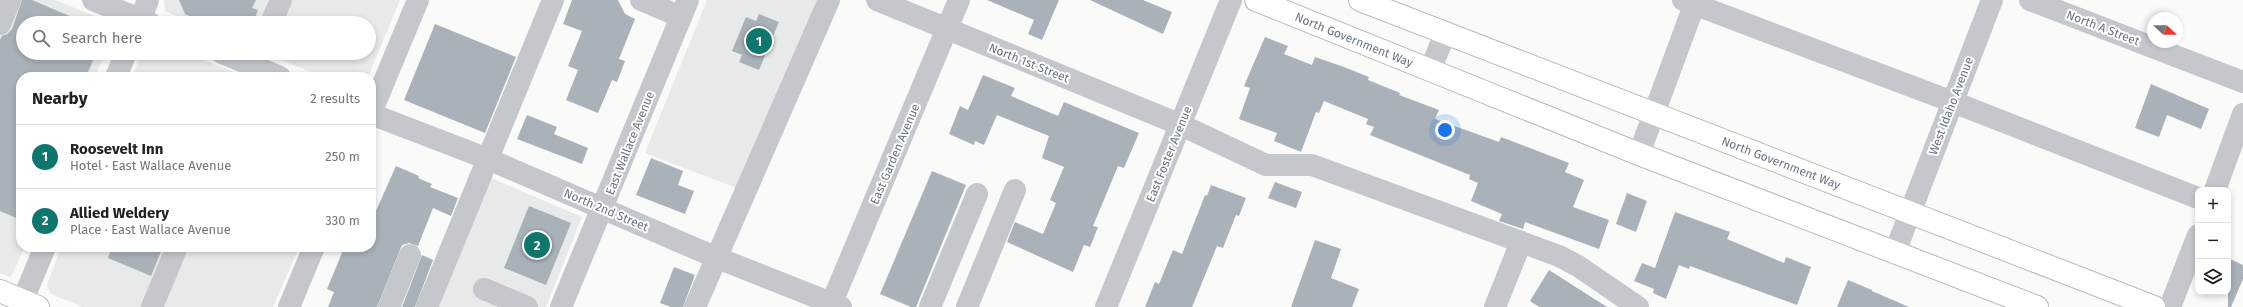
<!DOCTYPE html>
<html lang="en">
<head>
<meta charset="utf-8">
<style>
	body { margin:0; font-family:"Fira Sans",sans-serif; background:#f2f2f2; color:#202124 }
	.controls { position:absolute; right:12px; bottom:12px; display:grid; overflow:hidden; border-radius:8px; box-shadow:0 2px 6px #0003 }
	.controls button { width:36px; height:36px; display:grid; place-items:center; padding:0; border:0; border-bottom:1px solid #e0e0e0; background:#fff; color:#202124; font:20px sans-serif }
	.compass { position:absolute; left:2147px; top:12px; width:36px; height:36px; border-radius:50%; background:#fff; box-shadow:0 2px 6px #0003; rotate:111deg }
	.you { position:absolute; left:1445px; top:130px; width:14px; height:14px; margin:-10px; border:3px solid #fff; border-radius:50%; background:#1a73e8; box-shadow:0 0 0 6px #1a73e833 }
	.badge { display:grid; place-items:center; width:26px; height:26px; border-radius:50%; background:#0f766e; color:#fff; font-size:13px; font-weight:700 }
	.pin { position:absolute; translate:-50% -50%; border:2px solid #fff; box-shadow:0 1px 4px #0006 }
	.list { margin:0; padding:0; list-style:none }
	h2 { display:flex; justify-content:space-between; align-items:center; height:52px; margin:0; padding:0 16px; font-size:17px }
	h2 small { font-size:13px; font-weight:400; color:#757577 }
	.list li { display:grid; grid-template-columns:26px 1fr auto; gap:12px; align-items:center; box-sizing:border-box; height:64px; padding:0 16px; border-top:1px solid #e0e0e0 }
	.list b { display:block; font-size:15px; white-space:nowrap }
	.list p { margin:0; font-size:13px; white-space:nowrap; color:#757577 }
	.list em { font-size:13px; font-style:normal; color:#757577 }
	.icon { flex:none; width:22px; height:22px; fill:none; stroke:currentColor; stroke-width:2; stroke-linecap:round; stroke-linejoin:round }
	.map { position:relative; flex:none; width:2243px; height:307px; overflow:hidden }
	.search { position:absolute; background:#fff; box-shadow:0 2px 6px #0003; left:16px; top:16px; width:360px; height:44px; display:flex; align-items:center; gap:10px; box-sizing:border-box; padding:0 14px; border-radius:22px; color:#757577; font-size:15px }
	.panel { position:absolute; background:#fff; box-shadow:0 2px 6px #0003; left:16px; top:72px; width:360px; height:180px; border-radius:16px }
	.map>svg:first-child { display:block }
</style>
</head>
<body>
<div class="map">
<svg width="2243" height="307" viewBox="0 0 2243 307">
	<rect width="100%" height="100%" fill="#fafaf8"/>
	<g fill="#e8e9e9">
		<polygon points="0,0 55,0 112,23 23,23 23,53 105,53 95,77 21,77 21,247 24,247 14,271 10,277 0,273"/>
		<polygon points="164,0 400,0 368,77 323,77 264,53 369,53 369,23 191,23 165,11"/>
		<polygon points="707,0 825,0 742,190 645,153"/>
		<polygon points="142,53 186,53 246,77 132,77"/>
		<polygon points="491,178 582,217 546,307 434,307"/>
		<polygon points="61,247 299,247 273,307 83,307 51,294 47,285"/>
	</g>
	<g fill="#aab2b9">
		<polygon points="22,0 32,0 86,23 23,23 23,53 96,53 86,77 21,77 21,220 0,211 0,40 2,36 7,34 12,29"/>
		<polygon points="179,0 256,0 252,8 258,10 253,23 205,23 185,14"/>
		<polygon points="572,0 618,0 625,14 635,19 619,59 625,61 617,82 612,80 598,113 566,100 578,70 568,66 582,31 563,24"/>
		<polygon points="987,0 1059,0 1042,40 1028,34 1034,20"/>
		<polygon points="1090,0 1143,0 1172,12 1163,34"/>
		<polygon points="759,14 779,22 759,70 739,62 742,55 732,51 746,17 756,21"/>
		<polygon points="435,24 516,57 485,133 404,100"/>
		<polygon points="1265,37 1288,46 1284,54 1312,65 1315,57 1344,67 1369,77 1368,80 1400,93 1399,95 1439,110 1435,119 1499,142 1501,137 1569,163 1565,172 1584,180 1573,207 1609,220 1599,249 1525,222 1523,229 1499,221 1502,214 1471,201 1478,183 1469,179 1470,175 1370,135 1374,127 1366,124 1368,119 1324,101 1319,113 1316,112 1301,152 1274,141 1277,133 1239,119 1250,88 1244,86"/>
		<polygon points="983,75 1015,88 1011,96 1058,116 1064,102 1139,133 1124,168 1118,166 1093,226 1098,227 1090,247 1084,245 1073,272 1007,242 1015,222 1043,234 1056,203 1050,200 1064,167 1042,158 1049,136 997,115 984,145 975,141 974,145 949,134 960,106 968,110"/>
		<polygon points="2151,84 2209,109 2201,129 2167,115 2159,137 2135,128"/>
		<polygon points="527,115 557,127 554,134 588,148 582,164 517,139"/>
		<polygon points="651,158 683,171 678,185 694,191 685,214 636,195"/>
		<polygon points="396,166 419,176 418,178 432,184 430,187 458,198 451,216 433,208 418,246 409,243 402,245 377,307 328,307 334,292 327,289 344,248 350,251 352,247 371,247 371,222"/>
		<polygon points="932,171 966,185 916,307 911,307 880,294"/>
		<polygon points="1275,182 1302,192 1296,208 1268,198"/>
		<polygon points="1211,185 1246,198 1239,216 1236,215 1223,248 1217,246 1192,307 1145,307 1155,282 1159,284 1173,250 1182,254 1205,195 1207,196"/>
		<polygon points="1627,193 1647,201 1636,232 1616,224"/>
		<polygon points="529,206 571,223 546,285 504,268"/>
		<polygon points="1675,212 1730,232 1727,239 1784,263 1786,257 1811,267 1797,305 1690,266 1689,269 1679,265 1666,299 1653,293 1654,289 1634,281 1642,263 1655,268"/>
		<polygon points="1315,240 1341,249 1331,278 1359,289 1352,307 1291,307"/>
		<polygon points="112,247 163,247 151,276 108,258"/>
		<polygon points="422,255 433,260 415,307 402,307"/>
		<polygon points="2228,258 2243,265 2243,279 2231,307 2228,307"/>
		<polygon points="674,267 695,275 683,307 671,307 660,303"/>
		<polygon points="1549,270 1607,307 1539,307 1530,301"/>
		<polygon points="1848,280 1872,290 1872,291 1909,307 1837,307"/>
	</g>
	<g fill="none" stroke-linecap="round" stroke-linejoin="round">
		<g stroke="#b7bbbf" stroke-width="24">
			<g id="major">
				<polyline points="1256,0 1639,154 2037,307"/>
				<polyline points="1360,0 2154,307"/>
				<polyline points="0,291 38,307"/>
			</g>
		</g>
		<g stroke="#c4c7cb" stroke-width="22">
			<polyline points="93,0 150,23"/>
			<polyline points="641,0 681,17"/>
			<polyline points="877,0 1181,125 1266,165 1312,165 1559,256 1578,266 1638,307"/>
			<polyline points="1683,0 1953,102 2198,198"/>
			<polyline points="2030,0 2243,82"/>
			<polyline points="139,23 148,0"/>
			<polyline points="271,23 281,0"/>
			<polyline points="0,24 10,0"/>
			<polyline points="222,53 280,77"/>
			<polyline points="1430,70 1445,34"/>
			<polyline points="116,77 126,53"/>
			<polyline points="371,113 418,0"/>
			<polyline points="371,114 488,159 715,257 841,307"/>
			<polyline points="1639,154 1696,0"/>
			<polyline points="2215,190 2243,114"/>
			<polyline points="1895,252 1992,0"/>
			<polyline points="484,289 527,307"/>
			<polyline points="20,307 45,247"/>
			<polyline points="152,307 177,247"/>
			<polyline points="289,307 314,247"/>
			<polyline points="389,307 410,255"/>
			<polyline points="427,307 553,0"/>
			<polyline points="561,307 688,0"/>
			<polyline points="695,307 829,0"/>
			<polyline points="830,307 959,0"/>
			<polyline points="930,307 977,194"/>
			<polyline points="967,307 1015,190"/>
			<polyline points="1106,307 1231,0"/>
			<polyline points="1495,307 1521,242"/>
			<polyline points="2170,307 2198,235"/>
		</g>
		<use href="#major" stroke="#fff" stroke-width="22"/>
	</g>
	<g text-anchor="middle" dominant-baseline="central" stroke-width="4" stroke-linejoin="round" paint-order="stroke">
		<g font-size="12" fill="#667482" stroke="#fff">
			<text transform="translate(2103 28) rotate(21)">North A Street</text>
			<text transform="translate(1354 40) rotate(22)">North Government Way</text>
			<text transform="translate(1029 63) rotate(22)">North 1st Street</text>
			<text transform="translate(1951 106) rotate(-69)">West Idaho Avenue</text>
			<text transform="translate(630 143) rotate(-68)">East Wallace Avenue</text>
			<text transform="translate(895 154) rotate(-67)">East Garden Avenue</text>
			<text transform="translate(1169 154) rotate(-68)">East Foster Avenue</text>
			<text transform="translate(1781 163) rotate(21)">North Government Way</text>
			<text transform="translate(606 210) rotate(23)">North 2nd Street</text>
		</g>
	</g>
</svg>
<div class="controls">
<button>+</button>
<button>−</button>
<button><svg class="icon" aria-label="layers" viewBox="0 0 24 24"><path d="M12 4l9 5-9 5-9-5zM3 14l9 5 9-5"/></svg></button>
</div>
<svg class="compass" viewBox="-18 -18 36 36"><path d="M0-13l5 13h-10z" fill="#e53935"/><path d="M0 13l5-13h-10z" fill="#757577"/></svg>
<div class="you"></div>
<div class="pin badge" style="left:759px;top:41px">1</div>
<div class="pin badge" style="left:537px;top:245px">2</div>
<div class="search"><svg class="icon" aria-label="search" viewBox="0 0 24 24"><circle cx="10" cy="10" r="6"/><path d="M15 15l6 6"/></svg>Search here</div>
<section class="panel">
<h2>Nearby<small>2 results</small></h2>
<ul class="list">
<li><span class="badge">1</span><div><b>Roosevelt Inn</b><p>Hotel · East Wallace Avenue</p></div><em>250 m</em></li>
<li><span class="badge">2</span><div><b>Allied Weldery</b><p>Place · East Wallace Avenue</p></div><em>330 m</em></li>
</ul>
</section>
</div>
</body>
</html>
